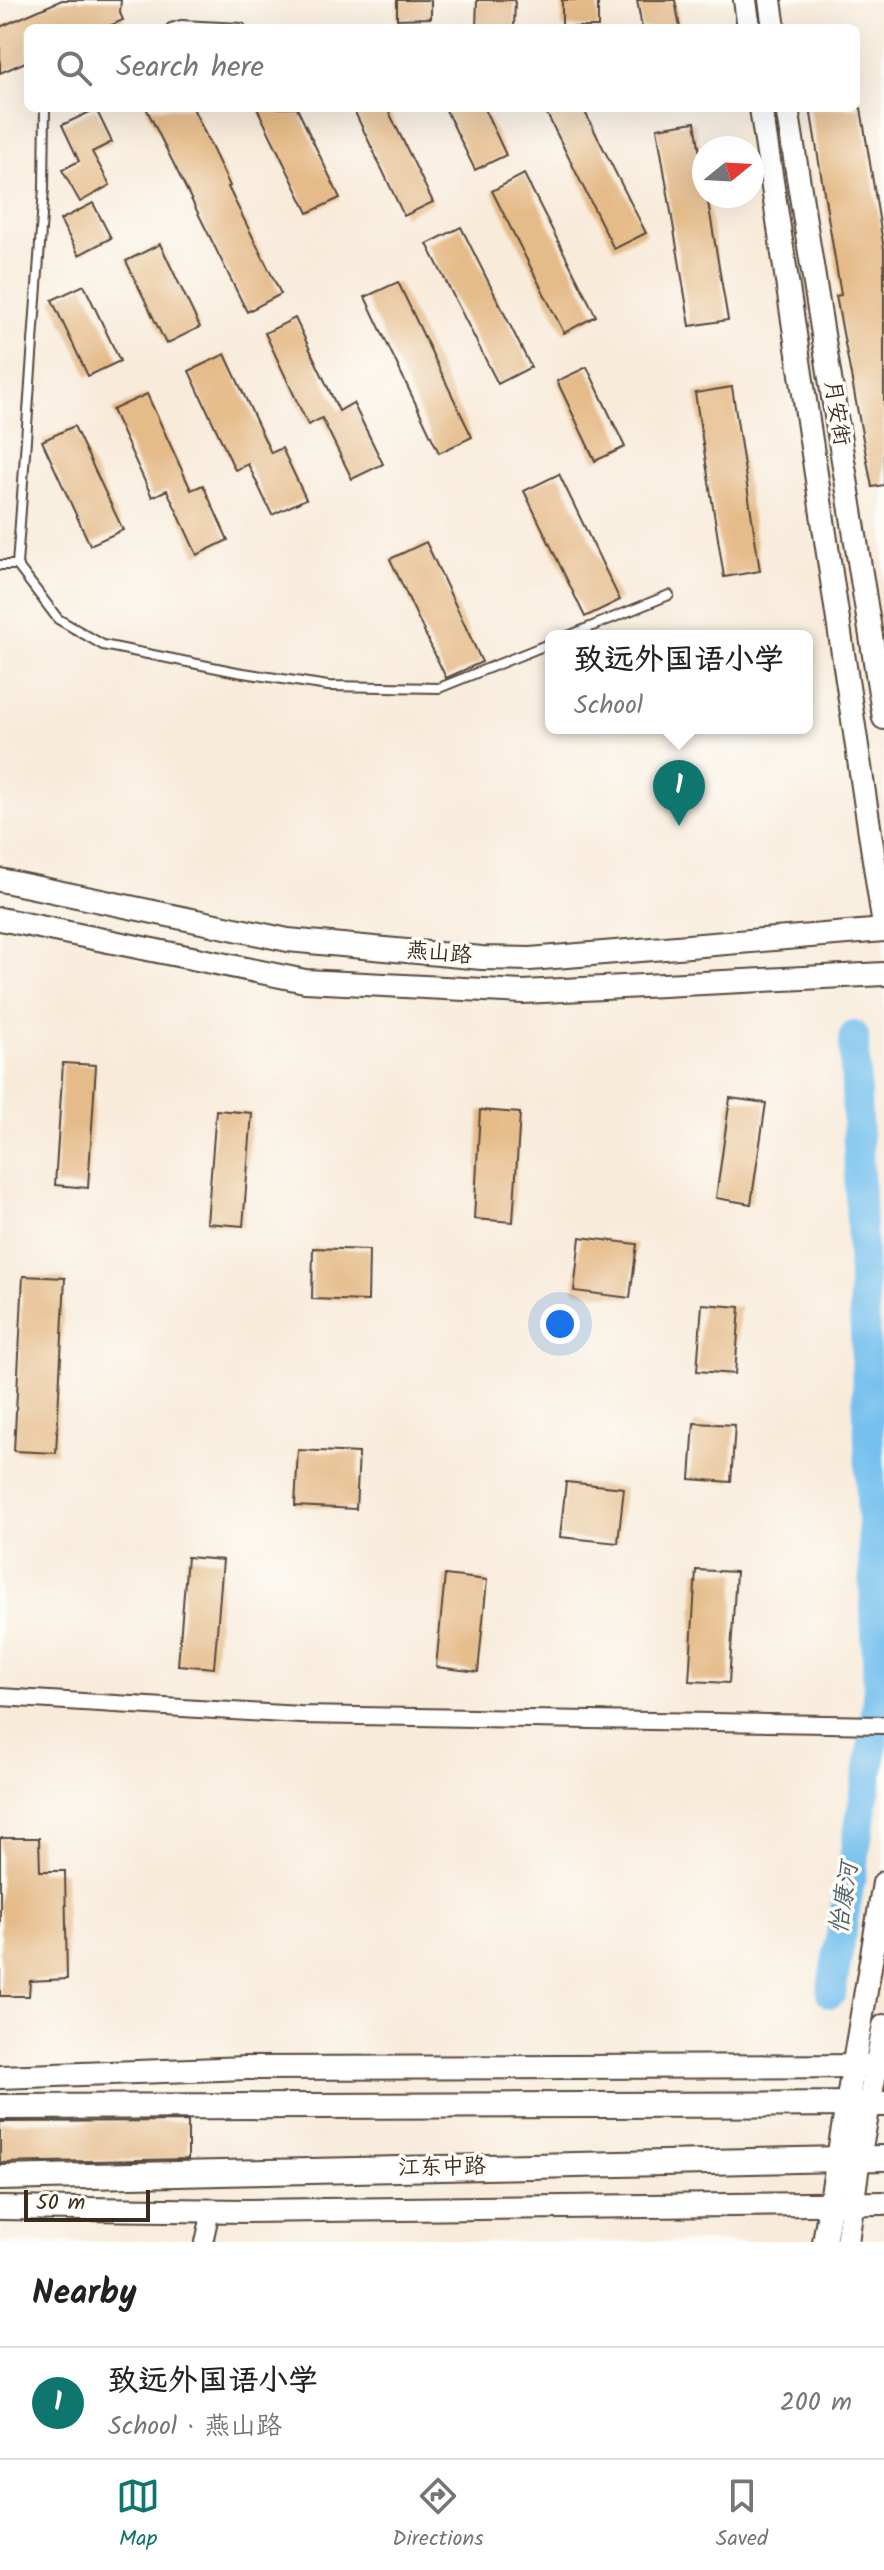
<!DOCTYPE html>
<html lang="en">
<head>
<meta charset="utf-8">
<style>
	body { margin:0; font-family:Kalam,"LXGW WenKai TC",sans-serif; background:#f2f2f2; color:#222 }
	.compass { position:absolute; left:692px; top:136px; width:72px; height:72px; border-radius:50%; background:#fff; box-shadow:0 8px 32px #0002; rotate:72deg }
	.scale { position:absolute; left:24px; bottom:20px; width:126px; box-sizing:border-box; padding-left:8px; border:4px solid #3b2a1e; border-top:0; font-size:22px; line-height:28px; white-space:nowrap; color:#3b2a1e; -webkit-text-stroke:6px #fdfcf7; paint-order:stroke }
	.you { position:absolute; left:560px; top:1324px; width:28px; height:28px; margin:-20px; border:6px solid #fff; border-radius:50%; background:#1a73e8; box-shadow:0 0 0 12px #1a73e833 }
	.badge { display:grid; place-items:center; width:52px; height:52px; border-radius:50%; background:#0f766e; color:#fff; font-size:26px; font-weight:700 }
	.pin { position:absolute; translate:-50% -66px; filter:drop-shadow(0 2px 4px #0008) }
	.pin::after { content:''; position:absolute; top:42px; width:28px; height:24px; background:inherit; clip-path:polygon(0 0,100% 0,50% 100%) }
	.popup { position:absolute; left:545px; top:630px; width:268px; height:104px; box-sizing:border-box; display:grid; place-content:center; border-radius:12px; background:#fff; filter:drop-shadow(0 2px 6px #0005); font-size:26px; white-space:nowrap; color:#767676 }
	.popup b { font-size:30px; color:#222 }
	.popup::after { content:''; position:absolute; left:50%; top:100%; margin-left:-16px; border:16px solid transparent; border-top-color:#fff }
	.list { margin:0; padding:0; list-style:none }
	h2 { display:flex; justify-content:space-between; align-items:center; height:104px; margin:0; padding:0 32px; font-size:34px }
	h2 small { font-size:26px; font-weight:400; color:#767676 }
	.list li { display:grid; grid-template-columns:52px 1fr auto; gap:24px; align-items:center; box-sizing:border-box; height:112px; padding:0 32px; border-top:2px solid #e0e0e0 }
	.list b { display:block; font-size:30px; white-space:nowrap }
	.list p { margin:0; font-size:26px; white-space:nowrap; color:#767676 }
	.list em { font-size:26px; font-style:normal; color:#767676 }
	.icon { flex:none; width:44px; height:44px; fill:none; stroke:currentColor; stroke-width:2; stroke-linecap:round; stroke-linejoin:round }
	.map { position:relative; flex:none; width:884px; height:2242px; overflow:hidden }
	.search { position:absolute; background:#fff; box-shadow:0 8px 32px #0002; left:24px; right:24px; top:24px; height:88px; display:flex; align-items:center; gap:20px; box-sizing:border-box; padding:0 28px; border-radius:12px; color:#767676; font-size:30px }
	.sheet { height:216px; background:#fff }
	nav { display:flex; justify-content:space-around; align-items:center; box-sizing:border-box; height:112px; border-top:2px solid #e0e0e0; background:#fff; font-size:22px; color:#767676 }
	nav a { display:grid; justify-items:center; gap:4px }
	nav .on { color:#0f766e }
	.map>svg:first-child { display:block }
</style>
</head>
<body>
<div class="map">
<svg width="884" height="2242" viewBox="0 0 884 2242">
	<rect width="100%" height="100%" fill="#fdfcf7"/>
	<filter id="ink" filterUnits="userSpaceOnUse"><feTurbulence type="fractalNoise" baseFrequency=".0125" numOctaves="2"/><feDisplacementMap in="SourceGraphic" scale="16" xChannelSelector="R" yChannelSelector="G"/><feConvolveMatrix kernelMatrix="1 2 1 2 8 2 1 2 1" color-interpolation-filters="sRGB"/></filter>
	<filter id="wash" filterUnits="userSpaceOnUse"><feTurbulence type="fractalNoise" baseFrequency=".006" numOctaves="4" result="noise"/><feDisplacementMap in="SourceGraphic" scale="32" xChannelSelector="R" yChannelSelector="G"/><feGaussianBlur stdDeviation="1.8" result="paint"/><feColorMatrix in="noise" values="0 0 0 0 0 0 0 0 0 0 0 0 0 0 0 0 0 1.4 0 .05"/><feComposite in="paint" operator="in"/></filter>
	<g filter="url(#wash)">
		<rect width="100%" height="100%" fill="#f8ebda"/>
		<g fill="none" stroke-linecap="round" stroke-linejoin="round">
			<polyline stroke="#75c0ee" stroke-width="30" points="831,1993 872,1751 878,1687 854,1036"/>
		</g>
		<g id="blocks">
			<g fill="#e5bb89">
				<polygon points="62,0 121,0 120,13 123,20 105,28 28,28 28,61 0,73 0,27"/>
				<polygon points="397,0 431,0 431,18 397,19"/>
				<polygon points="477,0 515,0 514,28 476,27"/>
				<rect x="562" y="0" width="36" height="27"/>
				<polygon points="637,0 675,0 680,28 642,28"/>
				<polygon points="146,108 193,108 230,186 228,187 281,294 247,312"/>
				<polygon points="257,108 297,108 340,198 308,213"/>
				<polygon points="353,108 387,108 433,202 404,216"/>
				<polygon points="445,108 484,108 506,155 475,170"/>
				<polygon points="544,108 583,108 646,233 614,249"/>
				<polygon points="810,108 861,108 884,249 884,485 872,487 836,296 841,295"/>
				<polygon points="96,109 112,142 92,152 110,185 80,202 62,170 79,161 62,125"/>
				<polygon points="695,122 704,178 704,196 707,196 728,320 690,326 657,128"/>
				<polygon points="524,174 596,316 564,333 492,191"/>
				<polygon points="93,203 111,238 79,255 60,220"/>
				<polygon points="461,227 531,367 498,384 427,244"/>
				<polygon points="160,244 200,327 166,344 126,261"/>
				<polygon points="398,282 472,437 439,453 365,297"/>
				<polygon points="84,285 120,361 88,376 52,300"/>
				<polygon points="295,318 339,411 353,403 383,464 352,479 322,418 308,425 265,333"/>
				<polygon points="225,354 271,453 282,448 306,499 272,515 248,464 235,470 189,371"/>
				<polygon points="587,367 625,447 595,461 557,381"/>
				<polygon points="732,387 760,571 724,577 695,393"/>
				<polygon points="147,394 191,490 203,485 228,540 197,555 167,490 152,497 112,410"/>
				<polygon points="74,426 123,530 90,545 42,441"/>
				<polygon points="559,474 620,600 585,617 524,491"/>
				<polygon points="426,542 482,662 446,678 390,559"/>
				<polygon points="63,1063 96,1065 88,1188 55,1185"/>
				<polygon points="730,1098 766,1103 751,1204 716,1198"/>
				<polygon points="216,1110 252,1113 243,1226 207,1223"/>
				<polygon points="480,1110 520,1113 513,1222 474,1219"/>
				<polygon points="580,1237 637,1244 630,1298 574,1291"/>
				<polygon points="313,1248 369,1250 368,1301 312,1299"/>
				<polygon points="23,1276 65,1278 56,1453 14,1451"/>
				<polygon points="702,1304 740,1307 735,1374 697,1371"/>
				<polygon points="694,1423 735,1425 731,1482 690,1479"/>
				<polygon points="298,1450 359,1453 356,1509 295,1506"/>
				<polygon points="566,1482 624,1488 618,1543 560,1537"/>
				<polygon points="187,1557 223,1560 214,1668 178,1665"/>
				<polygon points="696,1570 736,1572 729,1683 689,1681"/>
				<polygon points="445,1575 487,1580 478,1672 436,1667"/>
				<polygon points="0,1838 39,1838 40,1871 65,1871 67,1979 30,1981 29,1996 0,1996"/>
				<polygon points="188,2121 188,2159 0,2163 0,2122"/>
			</g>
		</g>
	</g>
	<g filter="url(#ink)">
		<use href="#blocks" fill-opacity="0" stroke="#57473a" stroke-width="2"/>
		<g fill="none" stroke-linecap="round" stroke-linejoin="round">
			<g stroke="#57473a" stroke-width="12">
				<g id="lane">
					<polyline points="171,28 181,25 241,28"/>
					<polyline points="45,108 44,188 17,565 58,619 103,645 237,672 328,686 439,688 551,643"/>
					<polyline points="0,565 17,565"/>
					<polyline points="568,636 669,595"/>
				</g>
			</g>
			<g stroke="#57473a" stroke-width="20">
				<g id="street">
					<polyline points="0,1697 300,1715 884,1725"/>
					<polyline points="204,2242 211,2211"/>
				</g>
			</g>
			<g stroke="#57473a" stroke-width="26">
				<g id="secondary">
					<polyline points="745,0 749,28"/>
					<polyline points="770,0 774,28"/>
					<polyline points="761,108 884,926"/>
					<polyline points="787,108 884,718"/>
					<polyline points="0,880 288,940 482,958 530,959 884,930"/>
					<polyline points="0,919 305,981 523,992 884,974"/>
					<polyline points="0,2077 246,2068 884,2066"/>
					<polyline points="0,2208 247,2211 884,2203"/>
					<polyline points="824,2242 884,1883"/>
					<polyline points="847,2242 859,2158 884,2026"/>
				</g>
			</g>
			<g stroke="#57473a" stroke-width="28">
				<g id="primary">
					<polyline points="0,2107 884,2104"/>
					<polyline points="0,2178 884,2158"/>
				</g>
			</g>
			<use href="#lane" stroke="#fff" stroke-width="8"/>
			<use href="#street" stroke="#fff" stroke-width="16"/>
			<use href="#secondary" stroke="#fff" stroke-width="22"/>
			<use href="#primary" stroke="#fff" stroke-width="24"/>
		</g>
	</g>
	<g text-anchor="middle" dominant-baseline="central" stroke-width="7" stroke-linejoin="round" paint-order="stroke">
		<g font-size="22" fill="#3b2a1e" stroke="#fdfcf7">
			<text transform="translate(836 413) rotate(81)">月安街</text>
			<text transform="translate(439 954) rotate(5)">燕山路</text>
			<text transform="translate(442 2168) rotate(-1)">江东中路</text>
		</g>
		<g font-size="24" font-style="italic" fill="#4f5e67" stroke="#fdfcf7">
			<text transform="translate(845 1898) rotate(-81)">怡康河</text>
		</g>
	</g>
</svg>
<svg class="compass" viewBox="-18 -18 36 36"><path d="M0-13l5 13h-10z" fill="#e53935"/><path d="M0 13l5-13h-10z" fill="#767676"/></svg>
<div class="scale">50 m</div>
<div class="you"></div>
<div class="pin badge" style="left:679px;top:826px">1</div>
<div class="popup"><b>致远外国语小学</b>School</div>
<div class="search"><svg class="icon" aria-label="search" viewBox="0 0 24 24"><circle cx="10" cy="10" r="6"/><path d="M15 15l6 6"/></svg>Search here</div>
</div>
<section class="sheet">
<h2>Nearby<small></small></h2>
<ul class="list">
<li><span class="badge">1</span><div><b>致远外国语小学</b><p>School · 燕山路</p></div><em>200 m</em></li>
</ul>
</section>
<nav>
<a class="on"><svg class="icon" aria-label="map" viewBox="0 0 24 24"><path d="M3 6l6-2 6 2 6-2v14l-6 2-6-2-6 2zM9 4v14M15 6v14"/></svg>Map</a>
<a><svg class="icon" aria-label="directions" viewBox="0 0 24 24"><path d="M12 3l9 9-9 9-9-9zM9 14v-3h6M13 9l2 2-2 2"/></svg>Directions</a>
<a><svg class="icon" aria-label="saved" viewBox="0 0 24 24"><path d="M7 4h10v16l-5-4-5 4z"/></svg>Saved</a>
</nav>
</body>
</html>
